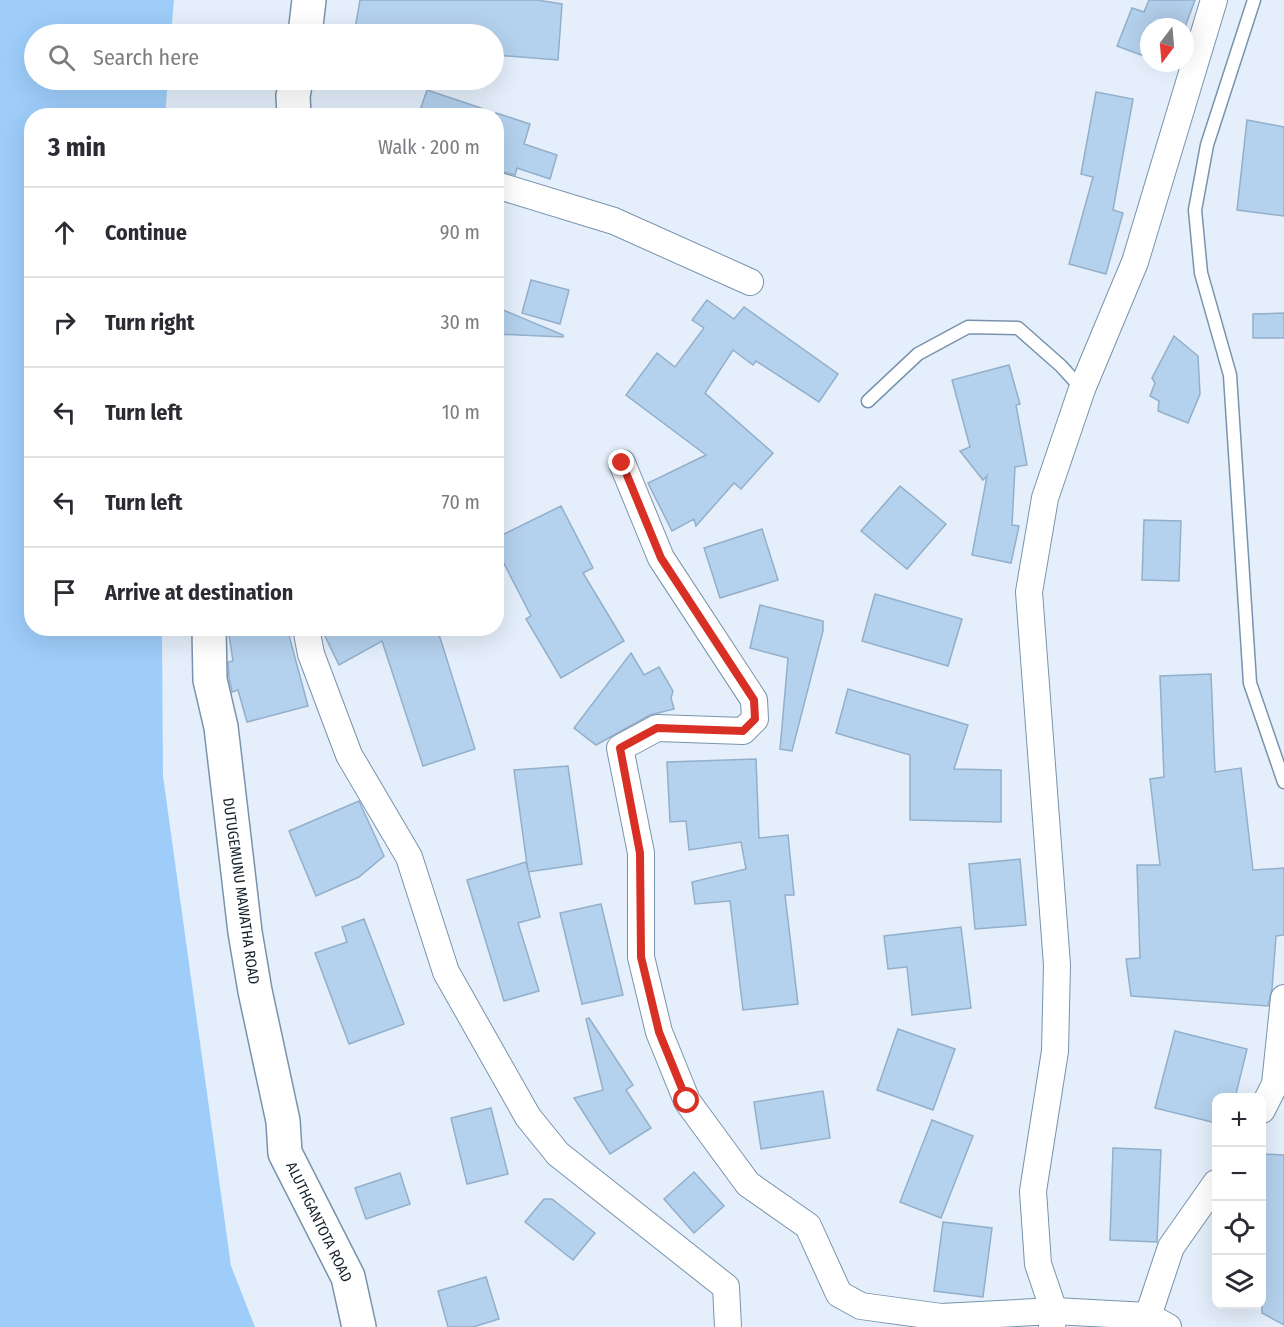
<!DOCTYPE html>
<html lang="en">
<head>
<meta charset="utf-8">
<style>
	body { margin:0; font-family:"Fira Sans Condensed",sans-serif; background:#f7f7f7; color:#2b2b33 }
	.controls { position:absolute; right:18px; bottom:18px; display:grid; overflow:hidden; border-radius:12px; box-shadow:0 6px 24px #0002 }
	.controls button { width:54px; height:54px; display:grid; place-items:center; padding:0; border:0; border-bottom:2px solid #e1e1e2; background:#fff; color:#2b2b33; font:30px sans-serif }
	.compass { position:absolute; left:1140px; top:18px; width:54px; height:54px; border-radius:50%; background:#fff; box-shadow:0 6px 24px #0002; rotate:196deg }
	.stop { position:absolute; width:18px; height:18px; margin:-14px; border:4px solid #d93025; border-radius:50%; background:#fff }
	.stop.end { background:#d93025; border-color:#fff; box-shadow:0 2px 6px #0008 }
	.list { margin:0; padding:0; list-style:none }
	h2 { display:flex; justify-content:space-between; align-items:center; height:78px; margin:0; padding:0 24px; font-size:26px }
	h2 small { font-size:20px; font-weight:400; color:#7c7c81 }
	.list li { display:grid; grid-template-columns:39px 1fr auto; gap:18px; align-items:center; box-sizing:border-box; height:90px; padding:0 24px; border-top:2px solid #e1e1e2 }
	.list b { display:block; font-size:22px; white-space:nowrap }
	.list em { font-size:20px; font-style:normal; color:#7c7c81 }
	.icon { flex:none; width:33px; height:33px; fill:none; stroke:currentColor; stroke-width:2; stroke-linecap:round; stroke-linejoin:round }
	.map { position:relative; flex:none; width:1284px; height:1327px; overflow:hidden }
	.search { position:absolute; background:#fff; box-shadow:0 6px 24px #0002; left:24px; top:24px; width:480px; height:66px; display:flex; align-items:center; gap:15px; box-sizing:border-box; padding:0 21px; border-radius:33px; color:#7c7c81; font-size:22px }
	.panel { position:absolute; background:#fff; box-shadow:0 6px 24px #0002; left:24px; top:108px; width:480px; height:528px; border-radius:24px }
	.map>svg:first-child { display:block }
</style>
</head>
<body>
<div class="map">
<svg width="1284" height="1327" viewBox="0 0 1284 1327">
	<rect width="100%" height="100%" fill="#e4effb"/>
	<polygon fill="#9ecdfa" points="0,0 174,0 171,34 34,34 34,80 168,80 165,115 32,116 32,628 162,629 163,776 231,1266 255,1327 0,1327"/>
	<g fill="#b4d1ed" stroke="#93afca" stroke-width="1.5">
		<polygon points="360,0 537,0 562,4 558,60 494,55 494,34 354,34"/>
		<polygon points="1149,0 1195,0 1185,27 1149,27 1149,58 1117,46 1132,8 1144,12"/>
		<polygon points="427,90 490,111 489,116 418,116"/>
		<polygon points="1096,92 1133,99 1113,210 1123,213 1106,274 1069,264 1093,177 1081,174"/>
		<polygon points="496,113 530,124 524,144 557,155 550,179 517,168 515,175 496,170"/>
		<polygon points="1247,120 1284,127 1284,216 1237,210"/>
		<polygon points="531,280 569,290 560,324 522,313"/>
		<polygon points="707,300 734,319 744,307 838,374 819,402 756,361 753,365 733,350 705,393 773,453 741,489 734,483 696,526 694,519 672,531 648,483 706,455 626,395 657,353 675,367 704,328 692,320"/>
		<polygon points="496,307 563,335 563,337 496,334"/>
		<polygon points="1284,313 1284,338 1253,338 1253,314"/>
		<polygon points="1174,336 1198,356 1200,394 1188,423 1158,411 1159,401 1150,396 1155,383 1152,378"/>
		<polygon points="1009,365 1020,404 1016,405 1027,465 1015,467 1012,525 1019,526 1011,563 972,555 987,476 983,480 960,451 970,447 952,380"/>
		<polygon points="900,486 946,524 907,569 861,531"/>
		<polygon points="561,506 593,568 583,573 624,641 561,678 526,619 531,616 496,548 496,538"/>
		<polygon points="1144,520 1181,521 1179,581 1142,580"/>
		<polygon points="762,529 778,580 720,598 704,548"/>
		<polygon points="875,594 962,619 948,666 862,641"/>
		<polygon points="760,605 823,621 823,631 792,751 780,749 788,658 750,648"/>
		<polygon points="228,628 287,628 308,706 247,722 238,690 232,692 229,678 228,662 233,661"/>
		<polygon points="321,628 437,628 475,749 423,766 382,641 339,665"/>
		<polygon points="631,653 644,675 659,667 673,691 671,698 674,709 650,715 596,745 574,728"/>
		<polygon points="1211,674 1215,772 1241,768 1253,870 1284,868 1284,935 1276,936 1272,989 1268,1006 1131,996 1126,959 1140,958 1137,865 1160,865 1150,779 1164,777 1160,676"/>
		<polygon points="848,689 968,725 954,769 1001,770 1001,822 910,820 910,755 836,733"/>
		<polygon points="756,759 759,838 788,835 794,895 785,895 798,1004 743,1010 730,901 695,904 692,882 746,869 741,842 689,850 686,821 670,822 667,762"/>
		<polygon points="568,766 582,864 528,872 514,770"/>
		<polygon points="359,801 384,856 359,877 316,896 289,831"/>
		<polygon points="1020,859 1026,925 975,929 969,864"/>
		<polygon points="526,862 540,917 518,923 539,991 504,1001 467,880"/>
		<polygon points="601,904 623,995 582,1004 560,913"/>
		<polygon points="364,919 404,1024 349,1044 315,953 347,942 342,927"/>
		<polygon points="961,927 971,1008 912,1015 907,967 888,969 884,936"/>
		<polygon points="589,1018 633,1085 626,1090 651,1128 610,1154 574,1098 603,1090 586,1019"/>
		<polygon points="898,1029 955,1049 933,1110 877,1090"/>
		<polygon points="1175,1031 1247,1049 1235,1098 1216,1098 1216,1123 1155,1108"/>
		<polygon points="823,1091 830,1138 761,1149 754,1102"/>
		<polygon points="491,1108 508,1174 467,1184 451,1118"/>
		<polygon points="932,1120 973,1136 941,1218 900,1202"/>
		<polygon points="1113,1148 1161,1150 1157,1242 1110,1240"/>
		<polygon points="1262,1154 1284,1155 1284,1325 1262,1313"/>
		<polygon points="694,1172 724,1206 694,1233 664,1199"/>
		<polygon points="400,1173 410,1204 366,1219 355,1188"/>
		<polygon points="544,1199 552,1199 595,1233 573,1260 525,1222"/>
		<polygon points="943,1222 992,1228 983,1297 934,1291"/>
		<polygon points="486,1277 499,1319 473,1327 448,1327 438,1291"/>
	</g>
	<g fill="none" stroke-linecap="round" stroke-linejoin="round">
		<g stroke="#7893ad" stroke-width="15">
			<g id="lane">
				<polyline points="1254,0 1207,145 1195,210 1201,273 1230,375 1250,683 1284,782"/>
				<polyline points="868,401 918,354 968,327 1018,328 1061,366 1082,389"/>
			</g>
		</g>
		<g stroke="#7893ad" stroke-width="28">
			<g id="street">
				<polyline points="496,185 614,221 750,282"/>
				<polyline points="622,463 661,558 754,700 755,719 743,731 657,728 620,748 641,853 641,957 659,1032 687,1101 748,1184 808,1226 839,1294 861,1306 941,1317 1054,1311 1148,1316 1168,1327"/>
				<polyline points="306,628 311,654 349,755 409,857 446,972 528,1117 558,1154 726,1287 728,1327"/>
				<polyline points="1262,1110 1275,1084 1284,998"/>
				<polyline points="1052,1327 1054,1311 1038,1264 1033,1191 1055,1051 1057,965 1029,592 1045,498 1082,389 1135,262 1214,0"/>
				<polyline points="1155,1327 1148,1316 1171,1247 1216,1183"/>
			</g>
		</g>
		<g stroke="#7893ad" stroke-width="36">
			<g id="secondary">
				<polyline points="305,34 309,0"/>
				<polyline points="294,116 293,96 296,80"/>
				<polyline points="209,628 210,680 221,727 245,932 255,991 283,1121 285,1153 348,1277 359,1327"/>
			</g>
		</g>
		<use href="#lane" stroke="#fff" stroke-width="12"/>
		<use href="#street" stroke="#fff" stroke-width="26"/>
		<use href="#secondary" stroke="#fff" stroke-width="33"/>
	</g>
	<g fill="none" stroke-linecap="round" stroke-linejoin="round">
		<polyline stroke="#d93025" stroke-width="8" points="622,463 661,558 754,700 755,719 743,731 657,728 620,748 640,853 641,957 659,1032 687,1101"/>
	</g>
	<g text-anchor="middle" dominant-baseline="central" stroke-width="4.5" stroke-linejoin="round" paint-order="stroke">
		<g font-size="15" fill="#16212b" stroke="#fff">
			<text transform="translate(241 891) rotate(82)">DUTUGEMUNU MAWATHA ROAD</text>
			<text transform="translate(319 1222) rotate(64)">ALUTHGANTOTA ROAD</text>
		</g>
	</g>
</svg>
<div class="controls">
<button>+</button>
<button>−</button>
<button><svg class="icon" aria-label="locate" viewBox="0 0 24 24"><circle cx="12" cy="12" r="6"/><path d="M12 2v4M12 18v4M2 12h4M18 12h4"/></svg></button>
<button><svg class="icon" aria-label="layers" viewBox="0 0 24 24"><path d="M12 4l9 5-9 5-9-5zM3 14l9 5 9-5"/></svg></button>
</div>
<svg class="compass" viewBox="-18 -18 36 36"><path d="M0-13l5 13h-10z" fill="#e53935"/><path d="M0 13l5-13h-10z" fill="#7c7c81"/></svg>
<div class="stop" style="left:687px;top:1101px"></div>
<div class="stop end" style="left:622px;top:463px"></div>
<div class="search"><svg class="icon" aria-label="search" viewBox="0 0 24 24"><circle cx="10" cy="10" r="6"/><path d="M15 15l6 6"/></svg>Search here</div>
<section class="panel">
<h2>3 min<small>Walk · 200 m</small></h2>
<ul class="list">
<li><svg class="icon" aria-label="ahead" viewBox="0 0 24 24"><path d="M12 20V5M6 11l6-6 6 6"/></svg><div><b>Continue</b></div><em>90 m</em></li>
<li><svg class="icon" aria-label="right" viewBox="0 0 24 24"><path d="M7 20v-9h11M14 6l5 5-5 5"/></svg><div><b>Turn right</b></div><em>30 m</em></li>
<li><svg class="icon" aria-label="left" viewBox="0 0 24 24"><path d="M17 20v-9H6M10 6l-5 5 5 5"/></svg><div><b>Turn left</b></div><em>10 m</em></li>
<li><svg class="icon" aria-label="left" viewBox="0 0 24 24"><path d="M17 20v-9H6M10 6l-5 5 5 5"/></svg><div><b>Turn left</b></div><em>70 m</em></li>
<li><svg class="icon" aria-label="arrive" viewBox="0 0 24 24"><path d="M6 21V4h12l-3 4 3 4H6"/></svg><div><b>Arrive at destination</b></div></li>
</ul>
</section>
</div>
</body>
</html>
